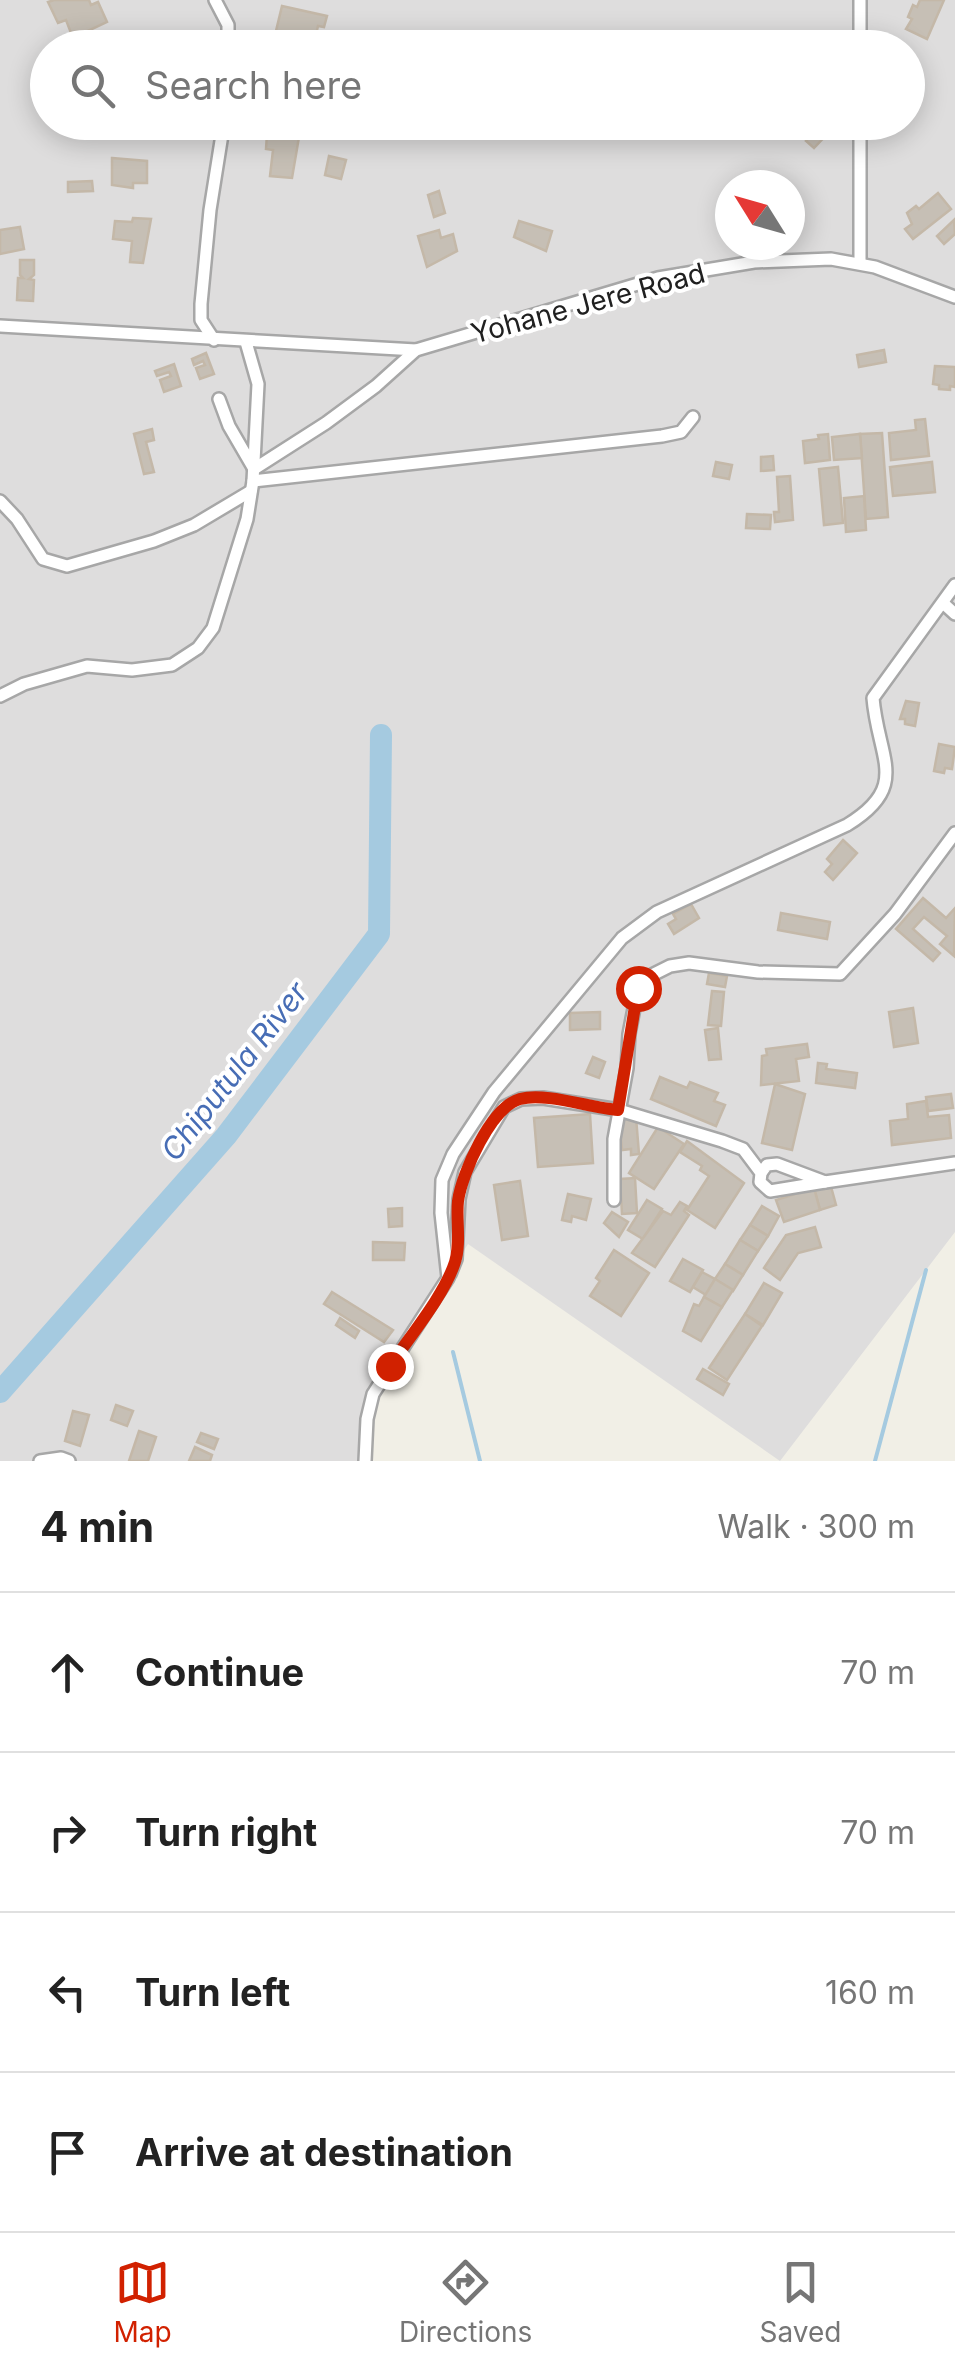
<!DOCTYPE html>
<html lang="en">
<head>
<meta charset="utf-8">
<style>
	body { margin:0; font-family:Inter,sans-serif; background:#f2f2f2; color:#222 }
	.compass { position:absolute; left:715px; top:170px; width:90px; height:90px; border-radius:50%; background:#fff; box-shadow:0 5px 25px #0003; rotate:307deg }
	.stop { position:absolute; width:30px; height:30px; margin:-22px; border:8px solid #d12100; border-radius:50%; background:#fff }
	.stop.end { background:#d12100; border-color:#fff; box-shadow:0 2px 10px #0008 }
	.list { margin:0; padding:0; list-style:none }
	h2 { display:flex; justify-content:space-between; align-items:center; height:130px; margin:0; padding:0 40px; font-size:42px }
	h2 small { font-size:32px; font-weight:400; color:#767676 }
	.list li { display:grid; grid-template-columns:65px 1fr auto; gap:30px; align-items:center; box-sizing:border-box; height:160px; padding:0 40px; border-top:2px solid #e0e0e0 }
	.list b { display:block; font-size:38px; white-space:nowrap }
	.list em { font-size:32px; font-style:normal; color:#767676 }
	.icon { flex:none; width:55px; height:55px; fill:none; stroke:currentColor; stroke-width:2; stroke-linecap:round; stroke-linejoin:round }
	.map { position:relative; flex:none; width:955px; height:1461px; overflow:hidden }
	.search { position:absolute; background:#fff; box-shadow:0 5px 25px #0003; left:30px; right:30px; top:30px; height:110px; display:flex; align-items:center; gap:25px; box-sizing:border-box; padding:0 35px; border-radius:55px; color:#767676; font-size:38px }
	.sheet { height:770px; background:#fff }
	nav { display:flex; justify-content:space-around; align-items:center; box-sizing:border-box; height:140px; border-top:2px solid #e0e0e0; background:#fff; font-size:28px; color:#767676 }
	nav a { display:grid; justify-items:center; gap:5px }
	nav .on { color:#d12100 }
	.map>svg:first-child { display:block }
</style>
</head>
<body>
<div class="map">
<svg width="955" height="1461" viewBox="0 0 955 1461">
	<rect width="100%" height="100%" fill="#f1efe6"/>
	<path fill="#dedddd" fill-rule="evenodd" d="M0,0h955v1232l-175,229 -312,-217 -104,164 1,53h-365zM48,48h860v74h-860zM730,185h60v60h-60z"/>
	<g fill="none" stroke-linecap="round" stroke-linejoin="round">
		<g stroke="#a5cae0" stroke-width="4">
			<polyline points="453,1352 480,1461"/>
			<polyline points="875,1461 926,1270"/>
		</g>
		<polyline stroke="#a5cae0" stroke-width="22" points="0,1392 226,1136 379,934 381,735"/>
	</g>
	<g fill="#c6bfb5" stroke="#c4b8a8" stroke-width="2.5">
		<polygon points="54,0 89,0 91,5 98,2 107,22 73,38 66,20 58,23 48,2"/>
		<polygon points="920,0 944,0 927,39 906,29 912,19 908,17 913,5 917,7"/>
		<polygon points="282,6 327,16 324,27 318,26 315,39 310,38 310,41 276,31"/>
		<polygon points="440,36 473,41 472,48 438,48"/>
		<polygon points="773,122 799,122 788,136"/>
		<polygon points="822,124 830,131 814,148 806,141"/>
		<polygon points="267,134 299,137 292,178 270,176 273,150 266,149"/>
		<polygon points="329,156 346,160 341,179 325,175"/>
		<polygon points="112,158 147,161 147,183 133,183 133,188 112,185"/>
		<polygon points="92,181 93,191 68,192 68,182"/>
		<polygon points="439,191 445,213 434,217 428,195"/>
		<polygon points="938,193 951,209 913,239 905,229 912,224 907,213 916,206 919,209"/>
		<polygon points="133,218 151,219 143,263 130,262 132,241 113,239 115,221 132,222"/>
		<polygon points="954,220 955,234 944,244 937,236"/>
		<polygon points="519,221 552,231 546,251 514,237"/>
		<polygon points="20,227 24,249 0,254 0,230"/>
		<polygon points="439,230 441,238 453,234 457,251 427,267 418,236"/>
		<polygon points="20,260 34,260 34,275 29,279 34,280 33,301 17,300 18,278 23,278 20,275"/>
		<polygon points="884,350 886,362 859,367 857,355"/>
		<polygon points="206,353 214,374 200,379 196,368 205,365 203,361 194,365 192,359"/>
		<polygon points="174,364 181,386 164,392 160,380 171,376 169,372 157,376 155,371"/>
		<polygon points="935,366 955,367 955,387 950,386 950,390 939,389 939,385 933,384"/>
		<polygon points="925,419 929,456 891,460 889,433 916,430 915,420"/>
		<polygon points="152,429 154,440 146,442 154,472 144,474 134,434"/>
		<polygon points="882,433 888,517 866,519 860,434"/>
		<polygon points="828,434 830,460 805,463 803,441 819,439 818,435"/>
		<polygon points="860,434 862,458 834,460 832,437"/>
		<polygon points="773,456 774,470 761,471 761,457"/>
		<polygon points="716,462 732,465 729,479 713,476"/>
		<polygon points="932,462 935,492 893,496 890,467"/>
		<polygon points="838,467 843,523 824,525 819,469"/>
		<polygon points="790,476 793,520 775,522 774,512 779,512 777,477"/>
		<polygon points="864,496 866,530 846,532 844,498"/>
		<polygon points="747,514 771,515 770,529 746,528"/>
		<polygon points="906,701 919,703 915,726 905,724 905,719 900,719"/>
		<polygon points="939,744 955,747 952,769 945,768 944,773 934,771"/>
		<polygon points="843,840 857,853 833,880 825,872 832,864 827,859"/>
		<polygon points="923,898 946,918 955,908 954,956 940,944 947,936 924,917 913,929 940,953 933,961 896,929"/>
		<polygon points="691,904 699,918 674,934 668,924 676,919 673,914"/>
		<polygon points="781,913 830,922 827,939 778,930"/>
		<polygon points="709,973 727,976 725,987 707,984"/>
		<polygon points="712,991 724,992 721,1026 708,1025"/>
		<polygon points="913,1008 918,1043 894,1047 889,1012"/>
		<polygon points="600,1012 600,1029 570,1030 570,1013"/>
		<polygon points="718,1028 721,1059 709,1060 705,1030"/>
		<polygon points="807,1044 809,1057 796,1059 799,1081 761,1085 762,1056 767,1055 766,1049"/>
		<polygon points="593,1057 605,1062 599,1078 586,1073"/>
		<polygon points="818,1063 827,1064 826,1069 857,1073 855,1088 816,1083"/>
		<polygon points="660,1077 687,1088 690,1082 718,1093 714,1101 725,1105 716,1126 651,1099"/>
		<polygon points="775,1084 805,1094 792,1150 762,1143"/>
		<polygon points="951,1094 953,1108 928,1111 926,1097"/>
		<polygon points="926,1101 928,1117 949,1115 951,1138 892,1145 890,1121 908,1119 907,1104"/>
		<polygon points="590,1114 593,1163 538,1167 534,1118"/>
		<polygon points="636,1117 639,1154 631,1155 631,1149 622,1150 619,1119"/>
		<polygon points="658,1127 684,1144 654,1189 629,1173"/>
		<polygon points="687,1141 744,1183 715,1228 687,1210 709,1176 700,1170 702,1166 680,1152"/>
		<polygon points="635,1178 637,1213 622,1214 620,1179"/>
		<polygon points="520,1181 528,1236 502,1240 494,1185"/>
		<polygon points="830,1183 836,1205 820,1210 814,1188"/>
		<polygon points="814,1188 820,1210 784,1222 776,1200"/>
		<polygon points="568,1194 591,1199 586,1220 572,1216 571,1222 562,1220"/>
		<polygon points="647,1200 662,1209 643,1239 628,1230"/>
		<polygon points="680,1202 687,1206 684,1211 689,1215 655,1267 632,1253 663,1211 671,1215"/>
		<polygon points="762,1206 779,1216 768,1236 750,1225"/>
		<polygon points="402,1208 402,1226 389,1227 388,1209"/>
		<polygon points="612,1212 628,1222 619,1237 604,1223"/>
		<polygon points="750,1225 768,1236 758,1251 740,1240"/>
		<polygon points="815,1227 821,1247 798,1253 780,1280 764,1268 786,1235"/>
		<polygon points="740,1240 758,1251 743,1275 725,1264"/>
		<polygon points="373,1242 405,1243 404,1260 373,1260"/>
		<polygon points="614,1250 649,1273 621,1316 590,1296 600,1281 596,1278"/>
		<polygon points="683,1259 703,1270 690,1292 670,1281"/>
		<polygon points="725,1264 743,1275 733,1291 715,1279"/>
		<polygon points="702,1272 715,1279 706,1295 693,1287"/>
		<polygon points="715,1279 733,1290 722,1307 704,1297"/>
		<polygon points="764,1283 782,1293 763,1325 745,1314"/>
		<polygon points="332,1292 393,1330 384,1342 324,1304"/>
		<polygon points="704,1297 722,1307 701,1341 683,1331 694,1304 699,1306"/>
		<polygon points="745,1314 762,1326 727,1380 709,1368"/>
		<polygon points="340,1318 359,1331 355,1338 336,1325"/>
		<polygon points="703,1369 729,1384 723,1395 697,1379"/>
		<polygon points="116,1405 133,1411 127,1426 111,1420"/>
		<polygon points="73,1411 89,1415 80,1446 65,1441"/>
		<polygon points="139,1431 156,1437 148,1461 129,1461"/>
		<polygon points="201,1433 218,1439 214,1449 197,1442"/>
		<polygon points="195,1447 212,1455 210,1461 189,1461"/>
	</g>
	<g fill="none" stroke-linecap="round" stroke-linejoin="round">
		<g stroke="#a7a7a7" stroke-width="16">
			<g id="street">
				<polyline points="215,0 228,25 228,48"/>
				<polyline points="860,0 860,48"/>
				<polyline points="860,122 860,263"/>
				<polyline points="0,326 416,350"/>
				<polyline points="214,340 201,320 201,304 210,210 224,122"/>
				<polyline points="219,399 229,426 254,469 326,423 376,386 416,350 658,278 754,262 831,259 875,267 955,297"/>
				<polyline points="253,481 662,436 681,432 693,417"/>
				<polyline points="0,501 17,519 43,559 67,566 154,541 194,525 251,491"/>
				<polyline points="943,603 955,614"/>
				<polyline points="0,696 24,684 87,666 132,670 172,665 198,648 213,628 247,519 253,481 258,384 246,342"/>
				<polyline points="761,1173 767,1165 777,1164 825,1182 955,1163"/>
				<polyline points="614,1200 614,1139 627,1068 629,1034 638,988 646,978 670,966 689,963 758,972 840,974 895,914 955,833"/>
				<polyline points="450,1274 456,1259 459,1199 465,1172 504,1107 521,1099 543,1098 619,1110 722,1141 743,1149 761,1173 760,1182 770,1191 825,1182"/>
				<polyline points="40,1461 61,1458 69,1461"/>
				<path d="M365,1461l2,-42 6,-25 75,-116 -7,-65 1,-33 11,-26 41,-62 128,-154 35,-26 190,-87c64,-39 31,-66 26,-127l82,-113"/>
			</g>
		</g>
		<use href="#street" stroke="#fff" stroke-width="11"/>
	</g>
	<g fill="none" stroke-linecap="round" stroke-linejoin="round">
		<path stroke="#d12100" stroke-width="12" d="M390,1366c20,-30 54,-70 65,-104 6,-19 1,-42 3,-61 4,-28 33,-94 62,-102 26,-7 70,9 98,11l20,-122"/>
	</g>
	<g text-anchor="middle" dominant-baseline="central" stroke-width="8" stroke-linejoin="round" paint-order="stroke">
		<g font-size="28" fill="#202020" stroke="#fff">
			<text transform="translate(588 303) rotate(-15)">Yohane Jere Road</text>
		</g>
		<g font-size="30" font-style="italic" fill="#476db5" stroke="#fff">
			<text transform="translate(234 1071) rotate(-52)">Chiputula River</text>
		</g>
	</g>
</svg>
<svg class="compass" viewBox="-18 -18 36 36"><path d="M0-13l5 13h-10z" fill="#e53935"/><path d="M0 13l5-13h-10z" fill="#767676"/></svg>
<div class="stop" style="left:638px;top:988px"></div>
<div class="stop end" style="left:390px;top:1366px"></div>
<div class="search"><svg class="icon" aria-label="search" viewBox="0 0 24 24"><circle cx="10" cy="10" r="6"/><path d="M15 15l6 6"/></svg>Search here</div>
</div>
<section class="sheet">
<h2>4 min<small>Walk · 300 m</small></h2>
<ul class="list">
<li><svg class="icon" aria-label="ahead" viewBox="0 0 24 24"><path d="M12 20V5M6 11l6-6 6 6"/></svg><div><b>Continue</b></div><em>70 m</em></li>
<li><svg class="icon" aria-label="right" viewBox="0 0 24 24"><path d="M7 20v-9h11M14 6l5 5-5 5"/></svg><div><b>Turn right</b></div><em>70 m</em></li>
<li><svg class="icon" aria-label="left" viewBox="0 0 24 24"><path d="M17 20v-9H6M10 6l-5 5 5 5"/></svg><div><b>Turn left</b></div><em>160 m</em></li>
<li><svg class="icon" aria-label="arrive" viewBox="0 0 24 24"><path d="M6 21V4h12l-3 4 3 4H6"/></svg><div><b>Arrive at destination</b></div></li>
</ul>
</section>
<nav>
<a class="on"><svg class="icon" aria-label="map" viewBox="0 0 24 24"><path d="M3 6l6-2 6 2 6-2v14l-6 2-6-2-6 2zM9 4v14M15 6v14"/></svg>Map</a>
<a><svg class="icon" aria-label="directions" viewBox="0 0 24 24"><path d="M12 3l9 9-9 9-9-9zM9 14v-3h6M13 9l2 2-2 2"/></svg>Directions</a>
<a><svg class="icon" aria-label="saved" viewBox="0 0 24 24"><path d="M7 4h10v16l-5-4-5 4z"/></svg>Saved</a>
</nav>
</body>
</html>
